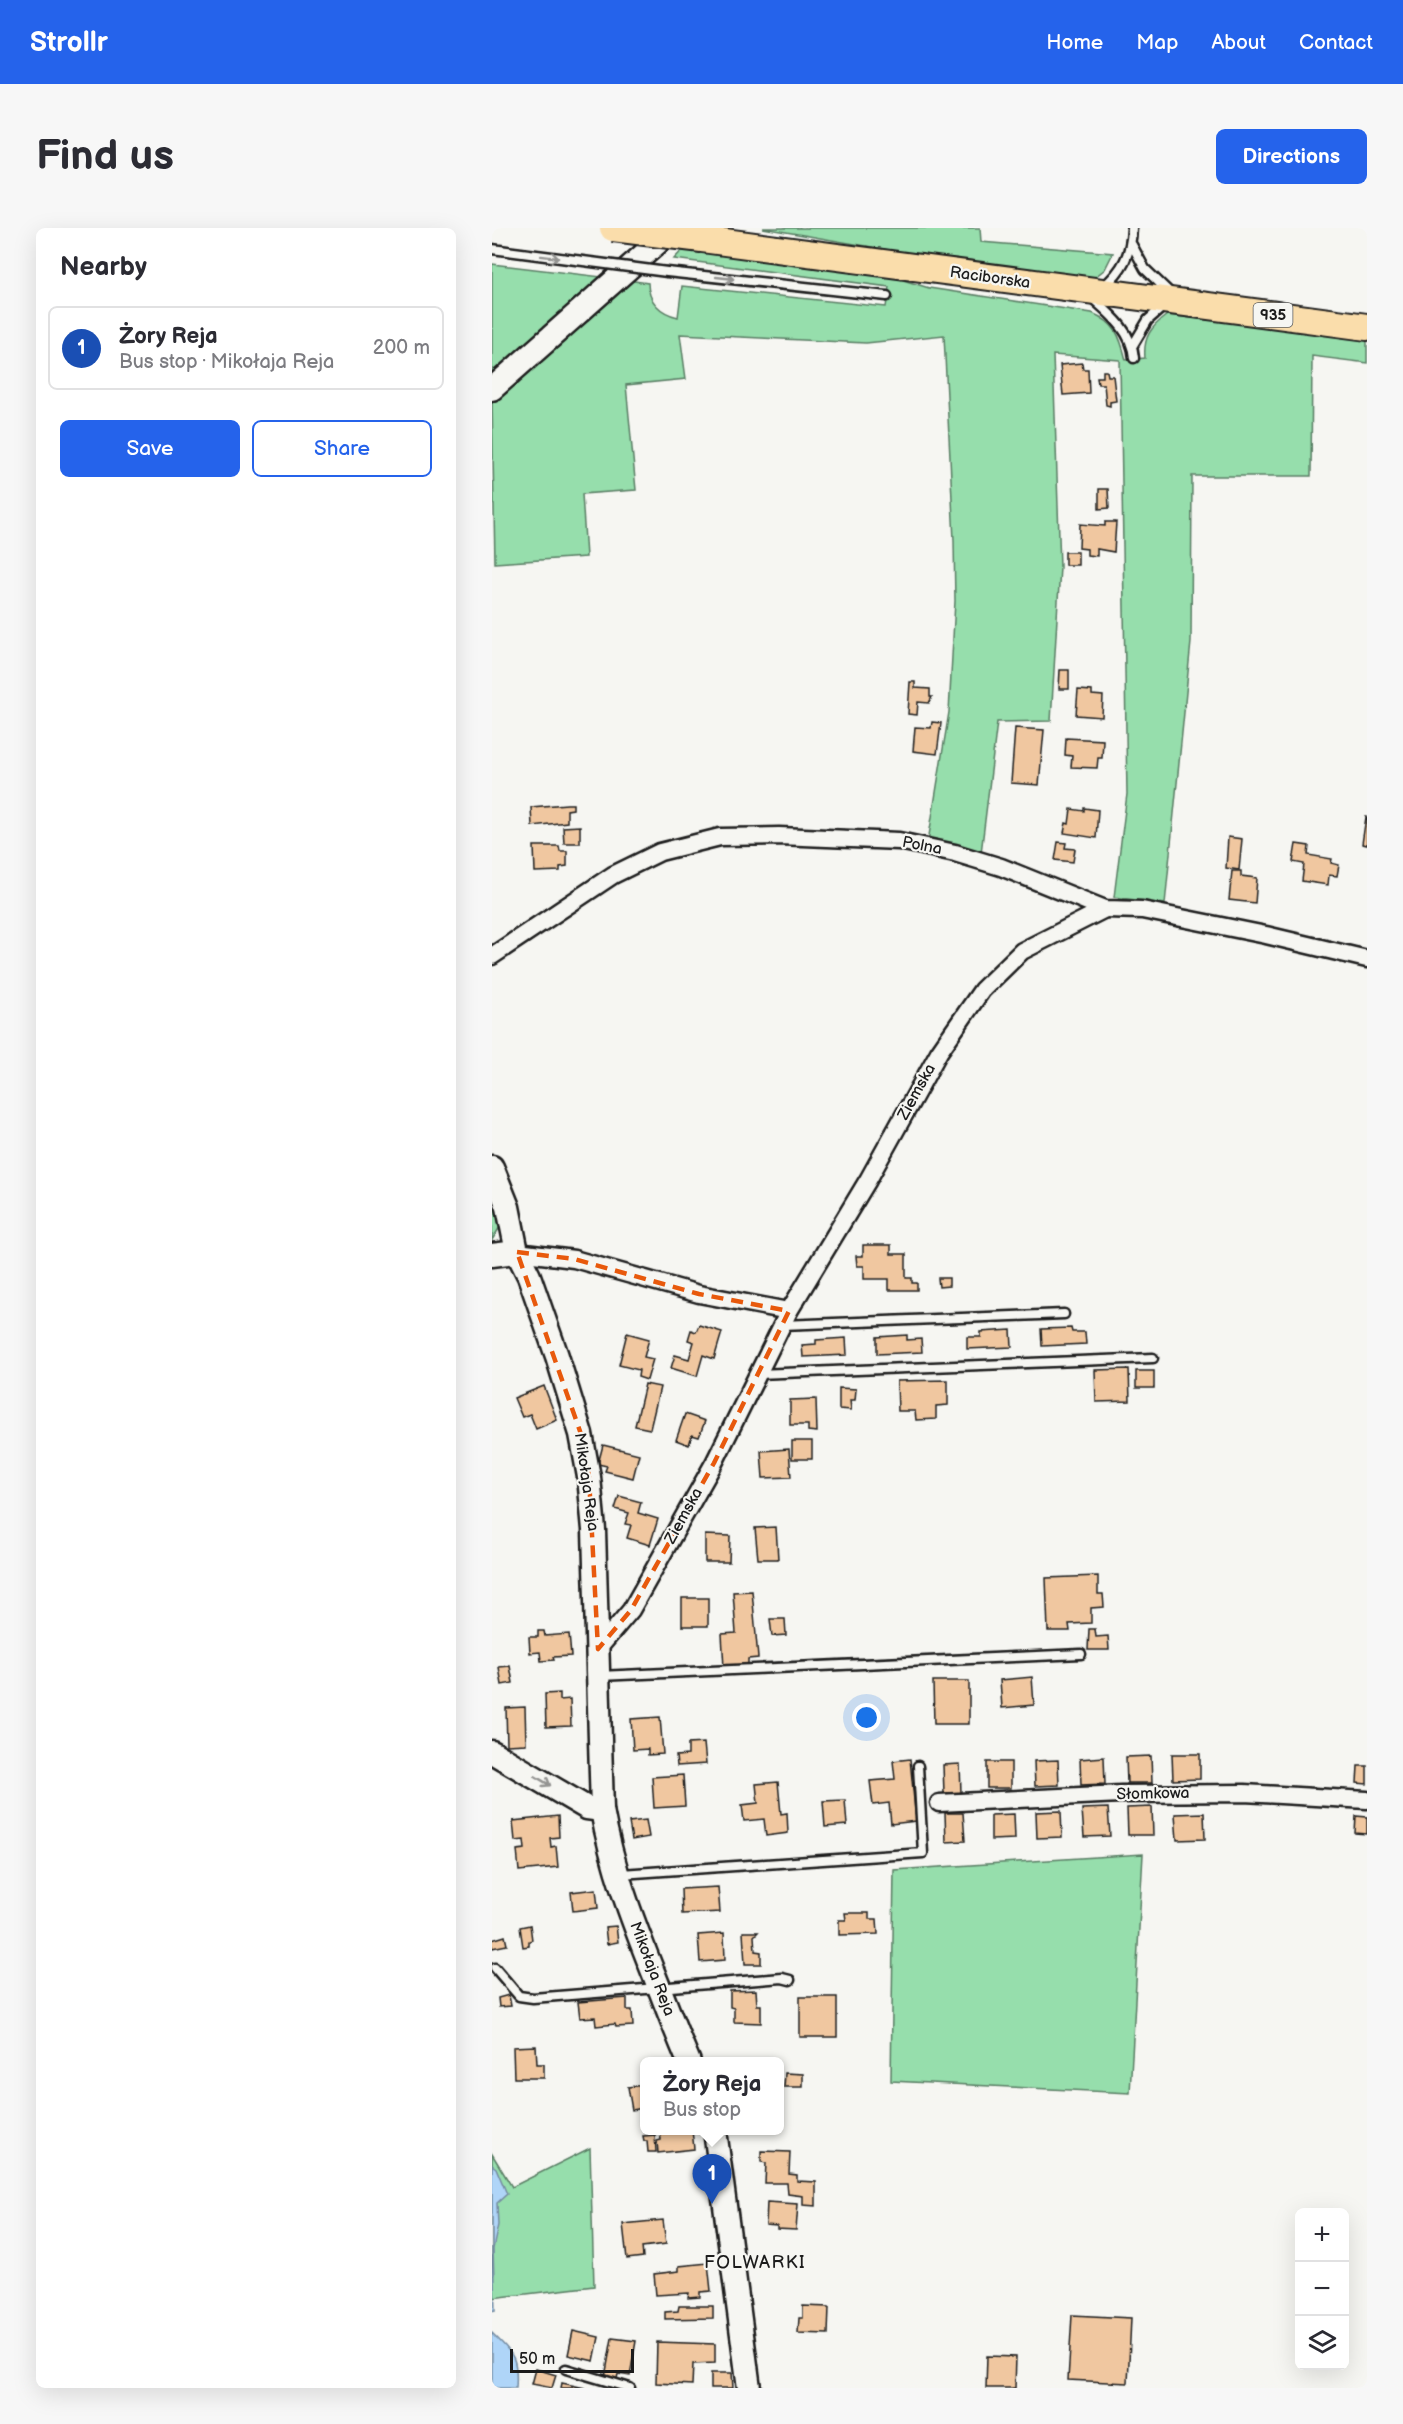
<!DOCTYPE html>
<html lang="en">
<head>
<meta charset="utf-8">
<style>
	body { margin:0; font-family:"Balsamiq Sans",sans-serif; background:#f7f7f7; color:#2b2b33 }
	.controls { position:absolute; right:18px; bottom:18px; display:grid; overflow:hidden; border-radius:9px; box-shadow:0 6px 24px #0002 }
	.controls button { width:54px; height:54px; display:grid; place-items:center; padding:0; border:0; border-bottom:2px solid #e1e1e2; background:#fff; color:#2b2b33; font:30px sans-serif }
	.scale { position:absolute; left:18px; bottom:15px; width:124px; box-sizing:border-box; padding-left:6px; border:3px solid #1c1c1c; border-top:0; font-size:16px; line-height:21px; white-space:nowrap; color:#1c1c1c; -webkit-text-stroke:4px #f6f6f2; paint-order:stroke }
	.you { position:absolute; left:375px; top:1490px; width:21px; height:21px; margin:-15px; border:4px solid #fff; border-radius:50%; background:#1a73e8; box-shadow:0 0 0 9px #1a73e833 }
	.badge { display:grid; place-items:center; width:39px; height:39px; border-radius:50%; background:#2563eb; color:#fff; font-size:20px; font-weight:700 }
	.pin { position:absolute; translate:-50% -50px; filter:drop-shadow(0 2px 3px #0008) }
	.pin::after { content:''; position:absolute; top:32px; width:21px; height:18px; background:inherit; clip-path:polygon(0 0,100% 0,50% 100%) }
	.popup { position:absolute; left:148px; top:1829px; width:144px; height:78px; box-sizing:border-box; display:grid; place-content:center; border-radius:9px; background:#fff; filter:drop-shadow(0 2px 4px #0005); font-size:20px; white-space:nowrap; color:#7c7c81 }
	.popup b { font-size:22px; color:#2b2b33 }
	.popup::after { content:''; position:absolute; left:50%; top:100%; margin-left:-12px; border:12px solid transparent; border-top-color:#fff }
	.list { margin:0; padding:0; list-style:none }
	h2 { display:flex; justify-content:space-between; align-items:center; height:78px; margin:0; padding:0 24px; font-size:26px }
	h2 small { font-size:20px; font-weight:400; color:#7c7c81 }
	.list li { display:grid; grid-template-columns:39px 1fr auto; gap:18px; align-items:center; box-sizing:border-box; height:84px; margin:0 12px 12px; padding:0 12px; border:2px solid #e1e1e2; border-radius:9px }
	.list b { display:block; font-size:22px; white-space:nowrap }
	.list p { margin:0; font-size:20px; white-space:nowrap; color:#7c7c81 }
	.list em { font-size:20px; font-style:normal; color:#7c7c81 }
	.actions { display:flex; gap:12px; padding:18px 24px }
	.actions a { flex:1; padding:14px 0; border:2px solid #2563eb; border-radius:9px; text-align:center; font-size:21px; color:#2563eb }
	.actions .main { background:#2563eb; color:#fff }
	.icon { flex:none; width:33px; height:33px; fill:none; stroke:currentColor; stroke-width:2; stroke-linecap:round; stroke-linejoin:round }
	.map { position:relative; flex:none; width:875px; height:2160px; overflow:hidden; border-radius:9px }
	header { display:flex; align-items:center; gap:36px; box-sizing:border-box; height:84px; padding:0 30px; background:#2563eb; color:#fff }
	header strong { font-size:28px }
	nav { display:flex; gap:33px; margin-inline-start:auto; font-size:21px }
	.intro { display:flex; align-items:center; justify-content:space-between; box-sizing:border-box; height:144px; padding:0 36px }
	h1 { margin:0; font-size:42px }
	.button { padding:15px 27px; border-radius:9px; background:#2563eb; color:#fff; font-size:21px; font-weight:700 }
	main { display:flex; gap:36px; padding:0 36px }
	aside { flex:1; background:#fff; border-radius:9px; box-shadow:0 6px 24px #0002 }
	.map>svg:first-child { display:block }
</style>
</head>
<body>
<header>
<strong>Strollr</strong>
<nav><a>Home</a><a>Map</a><a>About</a><a>Contact</a></nav>
</header>
<div class="intro"><h1>Find us</h1><a class="button">Directions</a></div>
<main>
<aside>
<h2>Nearby<small></small></h2>
<ul class="list">
<li><span class="badge" style="background:#1a4fb4">1</span><div><b>Żory Reja</b><p>Bus stop · Mikołaja Reja</p></div><em>200 m</em></li>
</ul>
<div class="actions"><a class="main">Save</a><a>Share</a></div>
</aside>
<div class="map">
<svg width="875" height="2160" viewBox="0 0 875 2160">
	<rect width="100%" height="100%" fill="#f6f6f2"/>
	<filter id="ink" filterUnits="userSpaceOnUse"><feTurbulence type="fractalNoise" baseFrequency=".0167" numOctaves="2"/><feDisplacementMap in="SourceGraphic" scale="12" xChannelSelector="R" yChannelSelector="G"/><feConvolveMatrix kernelMatrix="1 2 1 2 8 2 1 2 1" color-interpolation-filters="sRGB"/></filter>
	<g filter="url(#ink)">
		<g fill="#96deac" stroke="#597d64" stroke-width="1.5">
			<polygon points="271,0 488,0 489,14 621,25 613,41 598,53 558,50"/>
			<path d="M197,15l201,33 39,12 163,25c24,10 28,23 34,47l19,-2c-2,-21 6,-31 22,-43l200,23v25l-55,-7 -1,120h-119l-1,166 -26,262 -51,-7 13,-103 -7,-434 -67,-5 7,212 -9,154 -54,1 -16,131 -53,-11 21,-130 6,-111 -1,-61 -10,-205 -78,8 -186,-9 6,45 -60,6 10,105 -54,4 4,63 -91,6 -3,-164 128,-120 28,4c0,18 12,30 30,34l4,-31 204,21 3,-20 -215,-28z"/>
			<polygon points="0,36 110,49 0,151"/>
			<polygon points="0,963 8,999 0,1012"/>
			<polygon points="651,1626 638,1865 399,1853 402,1642"/>
			<polygon points="98,1920 102,2058 0,2070 0,1926 20,1959"/>
		</g>
		<g fill="#afd5f8" stroke="#748ba0" stroke-width="1.5">
			<polygon points="0,1937 4,1940 15,1966 5,1975 6,1997 1,2021 3,2083 0,2082"/>
			<path d="M0,2105c22,22 26,24 24,55h-24z"/>
		</g>
		<g fill="#f0c7a0" stroke="#1c1c1c" stroke-width="1.5">
			<polygon points="590,135 591,141 596,141 597,165 571,167 568,137"/>
			<polygon points="611,143 615,143 616,148 621,148 624,173 618,174 618,178 614,177 612,156 606,156 605,149 611,149"/>
			<polygon points="607,261 616,261 617,280 607,281"/>
			<polygon points="613,294 624,294 622,324 605,321 605,328 595,327 595,321 587,320 588,296 613,298"/>
			<rect x="573" y="324" width="13" height="13"/>
			<polygon points="568,442 577,442 577,461 567,461"/>
			<polygon points="418,454 423,454 423,460 438,461 438,469 440,469 437,475 426,474 425,487 416,486"/>
			<polygon points="586,462 600,463 600,467 611,468 610,489 584,487"/>
			<polygon points="440,494 449,495 445,526 421,523 423,499 439,500"/>
			<polygon points="523,500 552,502 547,557 519,555"/>
			<polygon points="574,510 611,512 610,530 606,530 605,540 579,539 580,528 573,527"/>
			<polygon points="75,576 81,576 81,581 75,582 75,594 40,598 39,579"/>
			<polygon points="592,580 606,582 604,610 572,605 574,595 577,596 579,581 592,583"/>
			<polygon points="874,589 875,589 875,617 870,616"/>
			<polygon points="88,598 88,615 72,615 71,599"/>
			<polygon points="736,609 750,611 747,642 734,640"/>
			<polygon points="566,614 574,615 573,620 583,621 581,634 563,632"/>
			<polygon points="804,616 817,618 816,627 840,631 839,635 847,637 845,648 837,647 836,657 810,653 812,636 801,634"/>
			<polygon points="42,618 67,618 68,623 75,623 75,638 68,639 68,643 43,644"/>
			<polygon points="740,643 749,643 749,648 765,650 763,675 737,672"/>
			<polygon points="371,1017 399,1017 399,1026 414,1026 414,1050 420,1050 420,1055 425,1055 425,1062 397,1062 397,1051 372,1051 372,1038 365,1038 364,1028 371,1028"/>
			<polygon points="446,1050 457,1050 457,1058 447,1059"/>
			<polygon points="207,1097 230,1104 222,1131 211,1127 205,1148 179,1140 183,1127 197,1131 202,1114 196,1112 199,1102 204,1104"/>
			<polygon points="579,1100 580,1104 593,1104 594,1116 550,1118 549,1101"/>
			<polygon points="519,1102 520,1119 475,1121 475,1109 489,1109 489,1104"/>
			<polygon points="135,1105 157,1111 152,1129 161,1131 155,1152 146,1149 147,1142 127,1137"/>
			<polygon points="415,1107 415,1112 429,1111 430,1124 385,1126 385,1109"/>
			<polygon points="354,1110 355,1127 311,1129 310,1117 324,1116 324,1112"/>
			<polygon points="637,1141 638,1173 604,1174 603,1142"/>
			<rect x="644" y="1143" width="18" height="17"/>
			<polygon points="456,1152 456,1177 444,1178 444,1191 424,1192 423,1183 406,1183 405,1153"/>
			<polygon points="153,1156 168,1159 158,1201 143,1198"/>
			<polygon points="52,1158 65,1192 44,1201 38,1186 30,1189 22,1170"/>
			<polygon points="347,1160 364,1161 363,1172 358,1172 359,1182 347,1181"/>
			<polygon points="324,1171 325,1204 316,1203 316,1197 298,1197 298,1172"/>
			<polygon points="193,1186 213,1193 207,1209 200,1207 197,1217 184,1212"/>
			<rect x="300" y="1213" width="20" height="18"/>
			<polygon points="111,1217 147,1226 141,1250 113,1243 115,1238 106,1236"/>
			<polygon points="297,1221 299,1249 271,1250 269,1223"/>
			<polygon points="127,1268 149,1274 146,1285 166,1291 158,1317 135,1310 139,1297 133,1296 137,1285 123,1281"/>
			<polygon points="284,1299 286,1331 266,1331 263,1300"/>
			<polygon points="213,1307 238,1308 237,1334 213,1334"/>
			<polygon points="606,1348 606,1366 611,1366 612,1379 599,1380 599,1395 577,1396 578,1403 556,1403 554,1350"/>
			<polygon points="260,1363 266,1430 256,1431 256,1440 232,1440 230,1406 244,1405 241,1364"/>
			<rect x="190" y="1370" width="26" height="28"/>
			<polygon points="278,1391 293,1391 294,1407 280,1408"/>
			<polygon points="597,1401 603,1401 604,1409 616,1408 617,1422 596,1422"/>
			<polygon points="46,1403 52,1403 53,1408 77,1406 79,1428 61,1429 62,1432 49,1433 48,1424 38,1425 37,1409 46,1409"/>
			<polygon points="18,1438 21,1455 10,1457 7,1439"/>
			<polygon points="540,1449 542,1477 510,1480 508,1452"/>
			<polygon points="441,1453 477,1453 477,1496 442,1496"/>
			<polygon points="68,1465 68,1472 78,1471 79,1498 54,1499 53,1466"/>
			<polygon points="33,1479 34,1516 15,1517 14,1480"/>
			<polygon points="168,1489 171,1526 156,1527 156,1521 141,1522 139,1491"/>
			<polygon points="212,1515 214,1536 185,1538 184,1528 196,1527 196,1516"/>
			<polygon points="680,1526 708,1526 708,1551 681,1552"/>
			<polygon points="659,1528 660,1555 635,1555 634,1529"/>
			<polygon points="612,1529 613,1556 589,1557 588,1531"/>
			<polygon points="418,1531 424,1593 399,1596 397,1575 381,1577 378,1553 403,1551 401,1533"/>
			<polygon points="566,1532 567,1557 543,1558 542,1533"/>
			<rect x="495" y="1534" width="24" height="26"/>
			<polygon points="468,1536 469,1565 452,1565 451,1537"/>
			<polygon points="866,1538 875,1538 875,1556 865,1555"/>
			<polygon points="191,1547 193,1578 162,1580 160,1549"/>
			<polygon points="286,1554 289,1586 295,1585 296,1605 274,1608 272,1591 252,1593 250,1577 266,1575 264,1556"/>
			<polygon points="353,1572 355,1597 333,1599 331,1573"/>
			<polygon points="660,1579 661,1607 636,1607 635,1580"/>
			<polygon points="616,1580 618,1608 592,1609 590,1581"/>
			<polygon points="569,1583 570,1609 545,1610 544,1584"/>
			<polygon points="453,1585 471,1585 473,1613 454,1614"/>
			<polygon points="712,1585 713,1611 685,1612 683,1586"/>
			<polygon points="522,1586 523,1611 499,1612 499,1587"/>
			<polygon points="66,1588 67,1609 58,1610 59,1619 64,1618 66,1639 27,1643 25,1622 33,1621 32,1612 23,1613 21,1593"/>
			<polygon points="864,1588 875,1589 875,1606 863,1605"/>
			<polygon points="154,1592 157,1609 140,1612 137,1594"/>
			<polygon points="226,1659 228,1684 190,1686 189,1661"/>
			<polygon points="104,1661 106,1680 81,1683 79,1664"/>
			<polygon points="353,1685 377,1685 377,1691 385,1691 386,1706 347,1707 347,1692 354,1692"/>
			<polygon points="38,1697 40,1712 37,1713 37,1718 31,1719 28,1699"/>
			<polygon points="124,1698 126,1714 115,1716 113,1699"/>
			<polygon points="251,1704 266,1704 262,1708 263,1723 269,1724 269,1736 253,1736"/>
			<polygon points="232,1705 233,1732 208,1734 206,1707"/>
			<polygon points="13,1708 15,1717 0,1720 0,1712"/>
			<polygon points="264,1762 265,1777 269,1777 269,1795 242,1794 242,1780 238,1779 238,1763"/>
			<polygon points="17,1767 19,1778 7,1779 6,1770"/>
			<rect x="308" y="1769" width="37" height="40"/>
			<polygon points="135,1770 135,1782 140,1782 141,1798 124,1799 123,1796 104,1798 103,1789 88,1790 86,1774"/>
			<polygon points="44,1818 45,1836 52,1836 52,1850 22,1850 21,1819"/>
			<polygon points="293,1845 311,1846 311,1859 292,1859"/>
			<polygon points="152,1857 152,1880 140,1882 136,1859"/>
			<polygon points="200,1902 202,1921 166,1925 165,1913 169,1912 168,1903"/>
			<polygon points="163,1907 164,1924 156,1924 155,1913 152,1913 151,1908"/>
			<polygon points="269,1923 298,1924 297,1946 305,1947 305,1953 324,1954 324,1978 311,1977 311,1968 296,1966 295,1955 273,1955 274,1935 269,1934"/>
			<polygon points="213,1935 216,1951 205,1952 202,1937"/>
			<polygon points="275,1974 306,1976 304,2002 285,2001 285,1998 274,1997"/>
			<polygon points="171,1992 174,2016 150,2019 151,2029 135,2031 131,1996"/>
			<polygon points="216,2035 219,2063 208,2064 208,2069 196,2070 197,2065 164,2067 162,2046 187,2043 187,2038"/>
			<polygon points="187,2078 221,2078 221,2090 173,2091 173,2084 186,2083"/>
			<polygon points="311,2078 337,2079 336,2106 306,2105 307,2090 311,2090"/>
			<polygon points="580,2087 639,2090 636,2155 576,2152"/>
			<polygon points="81,2103 107,2109 102,2133 76,2127"/>
			<polygon points="120,2110 144,2113 138,2148 126,2146 125,2151 113,2149"/>
			<polygon points="165,2114 223,2116 223,2135 201,2136 200,2157 164,2155"/>
			<polygon points="495,2128 524,2129 523,2160 494,2160"/>
			<polygon points="44,2141 64,2147 60,2160 40,2156"/>
			<polygon points="219,2145 240,2145 241,2160 219,2160"/>
			<polygon points="70,2155 93,2160 69,2160"/>
		</g>
		<g fill="none" stroke-linecap="round" stroke-linejoin="round">
			<g stroke="#1c1c1c" stroke-width="13">
				<g id="lane">
					<polyline points="640,17 653,41 678,65"/>
					<polyline points="175,44 395,68"/>
					<path d="M611,59c20,-17 28,-33 29,-59"/>
					<path d="M599,69c19,17 41,34 43,61"/>
					<polyline points="641,117 656,92 672,78"/>
					<polyline points="290,1097 572,1086"/>
					<polyline points="266,1146 661,1130"/>
					<polyline points="107,1448 589,1426"/>
					<polyline points="129,1646 431,1625 426,1538"/>
					<polyline points="3,1740 27,1768 41,1770 290,1750 298,1752"/>
					<polyline points="74,2141 138,2160"/>
				</g>
			</g>
			<g stroke="#1c1c1c" stroke-width="21">
				<g id="street">
					<polyline points="0,728 121,647 168,624 228,609 287,608 407,613 463,625 509,639 613,681 650,682 774,707 875,731"/>
					<polyline points="25,1024 82,1031 207,1066 297,1083"/>
					<polyline points="106,1421 139,1382 222,1235 297,1083 376,952 447,824 490,762 530,723 613,681"/>
					<polyline points="447,1575 629,1566 752,1565 875,1572"/>
				</g>
			</g>
			<g stroke="#1c1c1c" stroke-width="27">
				<g id="secondary">
					<polyline points="0,161 182,0"/>
					<path d="M0,939l16,40 9,45 12,24 28,80 24,78 8,43 5,53 8,280c10,57 30,109 51,162 12,30 23,60 36,90"/>
					<polyline points="0,1027 25,1024"/>
					<polyline points="0,1524 95,1580 110,1582"/>
					<polyline points="223,1902 257,2160"/>
				</g>
			</g>
			<g stroke="#1c1c1c" stroke-width="30">
				<polyline id="primary" points="210,11 875,99"/>
			</g>
			<use href="#lane" stroke="#f6f6f2" stroke-width="8"/>
			<use href="#street" stroke="#f6f6f2" stroke-width="16"/>
			<use href="#secondary" stroke="#f6f6f2" stroke-width="22"/>
			<use href="#primary" stroke="#faddab" stroke-width="26"/>
			<g stroke="#1c1c1c" stroke-width="13" stroke-linecap="butt">
				<polyline id="lane-bridge" points="0,21 175,44"/>
			</g>
			<g stroke="#1c1c1c" stroke-width="30" stroke-linecap="butt">
				<polyline id="primary-bridge" points="121,0 210,11"/>
			</g>
			<use href="#lane-bridge" stroke="#f6f6f2" stroke-width="8"/>
			<use href="#primary-bridge" stroke="#faddab" stroke-width="26"/>
		</g>
		<defs><path id="oneway-shaft" d="M-6 0H5M1.5-3L5.5 0L1.5 3" fill="none" stroke-width="1.6" stroke-linecap="round" stroke-linejoin="round" transform="scale(1.5)"/></defs>
		<g stroke="#949492">
			<use href="#oneway-shaft" transform="translate(58 29) rotate(7)"/>
			<use href="#oneway-shaft" transform="translate(233 50) rotate(6)"/>
			<use href="#oneway-shaft" transform="translate(51 1553) rotate(31)"/>
		</g>
	</g>
	<path fill="none" stroke="#e8590c" stroke-width="4.5" stroke-dasharray="12 8" stroke-linejoin="round" d="M25,1024l57,7 125,35 90,17 -75,152 -83,147 -33,39 -9,-172 -8,-43z"/>
	<g text-anchor="middle" dominant-baseline="central" stroke-width="4.5" stroke-linejoin="round" paint-order="stroke">
		<rect fill="#f6f6f2" stroke="#5d5d5c" stroke-width="1.5" x="761.5" y="75" width="39" height="24" rx="4.5"/>
		<g font-size="15" font-weight="bold" fill="#1c1c1c">
			<text x="781" y="87">935</text>
		</g>
		<g font-size="16" fill="#1c1c1c" stroke="#f6f6f2">
			<text transform="translate(498 50) rotate(8)">Raciborska</text>
			<text transform="translate(430 618) rotate(11)">Polna</text>
			<text transform="translate(425 864) rotate(-61)">Ziemska</text>
			<text transform="translate(94 1254) rotate(82)">Mikołaja Reja</text>
			<text transform="translate(192 1288) rotate(-61)">Ziemska</text>
			<text transform="translate(661 1566) rotate(-1)">Słomkowa</text>
			<text transform="translate(160 1741) rotate(69)">Mikołaja Reja</text>
		</g>
		<g font-size="18" letter-spacing="1.5" fill="#1c1c1c" stroke="#f6f6f2">
			<text x="263" y="2034">FOLWARKI</text>
		</g>
	</g>
</svg>
<div class="controls">
<button>+</button>
<button>−</button>
<button><svg class="icon" aria-label="layers" viewBox="0 0 24 24"><path d="M12 4l9 5-9 5-9-5zM3 14l9 5 9-5"/></svg></button>
</div>
<div class="scale">50 m</div>
<div class="you"></div>
<div class="pin badge" style="left:220px;top:1976px;background:#1a4fb4">1</div>
<div class="popup"><b>Żory Reja</b>Bus stop</div>
</div>
</main>
</body>
</html>
